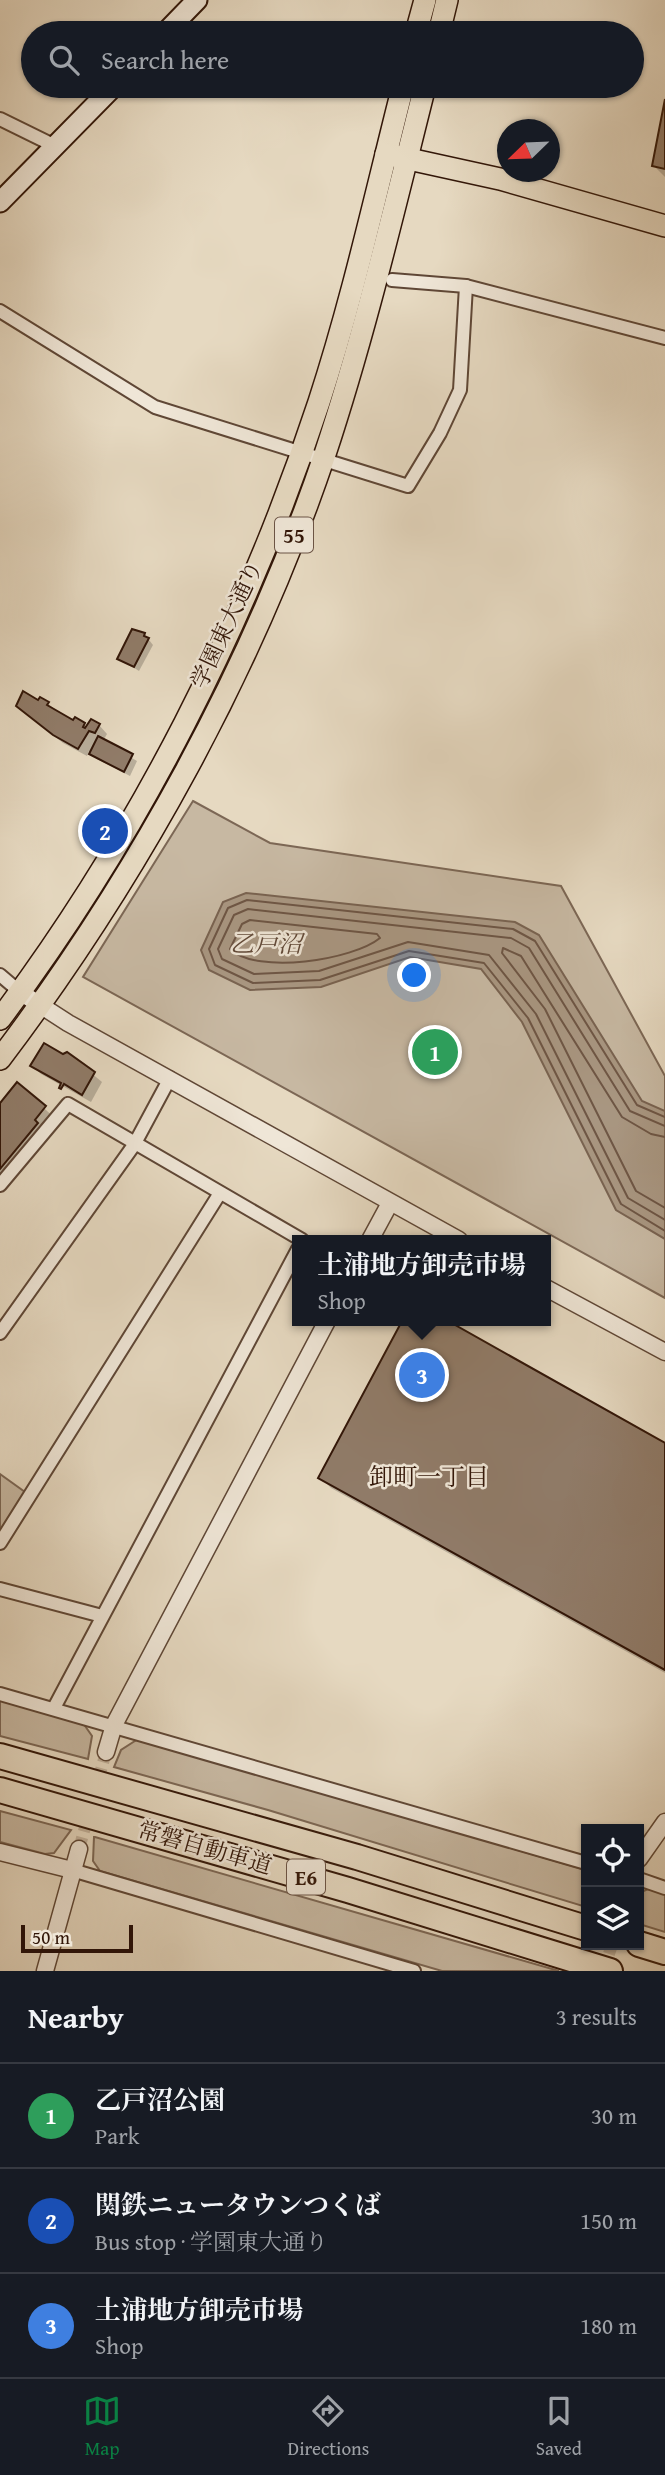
<!DOCTYPE html>
<html lang="en">
<head>
<meta charset="utf-8">
<style>
	body { margin:0; font-family:"Gentium Book Plus","Noto Serif JP",serif; background:#20242c; color:#f1f3f6 }
	.controls { position:absolute; right:21px; bottom:21px; display:grid; overflow:hidden; border-radius:0px; box-shadow:0 2px 5px #0004 }
	.controls button { width:63px; height:63px; display:grid; place-items:center; padding:0; border:0; border-bottom:2px solid #363941; background:#171b24; color:#f1f3f6; font:35px sans-serif }
	.compass { position:absolute; left:497px; top:119px; width:63px; height:63px; border-radius:50%; background:#171b24; box-shadow:0 2px 5px #0004; rotate:247deg }
	.scale { position:absolute; left:21px; bottom:18px; width:112px; box-sizing:border-box; padding-left:7px; border:4px solid #321608; border-top:0; font-size:19px; line-height:24px; white-space:nowrap; color:#321608; -webkit-text-stroke:5px #efe6d7; paint-order:stroke }
	.you { position:absolute; left:415px; top:976px; width:24px; height:24px; margin:-18px; border:5px solid #fff; border-radius:50%; background:#1a73e8; box-shadow:0 0 0 10px #1a73e833 }
	.badge { display:grid; place-items:center; width:46px; height:46px; border-radius:50%; background:#0b8043; color:#fff; font-size:23px; font-weight:700 }
	.pin { position:absolute; translate:-50% -50%; border:4px solid #fff; box-shadow:0 2px 7px #0006 }
	.popup { position:absolute; left:292px; top:1235px; width:259px; height:91px; box-sizing:border-box; display:grid; place-content:center; border-radius:0px; background:#171b24; filter:drop-shadow(0 2px 5px #0005); font-size:23px; white-space:nowrap; color:#9ea1a6 }
	.popup b { font-size:26px; color:#f1f3f6 }
	.popup::after { content:''; position:absolute; left:50%; top:100%; margin-left:-14px; border:14px solid transparent; border-top-color:#171b24 }
	.list { margin:0; padding:0; list-style:none }
	h2 { display:flex; justify-content:space-between; align-items:center; height:91px; margin:0; padding:0 28px; font-size:30px }
	h2 small { font-size:23px; font-weight:400; color:#9ea1a6 }
	.list li { display:grid; grid-template-columns:46px 1fr auto; gap:21px; align-items:center; box-sizing:border-box; height:105px; padding:0 28px; border-top:2px solid #363941 }
	.list b { display:block; font-size:26px; white-space:nowrap }
	.list p { margin:0; font-size:23px; white-space:nowrap; color:#9ea1a6 }
	.list em { font-size:23px; font-style:normal; color:#9ea1a6 }
	.icon { flex:none; width:38px; height:38px; fill:none; stroke:currentColor; stroke-width:2; stroke-linecap:round; stroke-linejoin:round }
	.map { position:relative; flex:none; width:665px; height:1971px; overflow:hidden }
	.search { position:absolute; background:#171b24; box-shadow:0 2px 5px #0004; left:21px; right:21px; top:21px; height:77px; display:flex; align-items:center; gap:18px; box-sizing:border-box; padding:0 24px; border-radius:38px; color:#9ea1a6; font-size:26px }
	.sheet { height:406px; background:#171b24 }
	nav { display:flex; justify-content:space-around; align-items:center; box-sizing:border-box; height:98px; border-top:2px solid #363941; background:#171b24; font-size:19px; color:#9ea1a6 }
	nav a { display:grid; justify-items:center; gap:4px }
	nav .on { color:#0b8043 }
	.map>svg:first-child { display:block }
</style>
</head>
<body>
<div class="map">
<svg width="665" height="1971" viewBox="0 0 665 1971">
	<rect width="100%" height="100%" fill="#e6d9c1"/>
	<filter id="stains"><feTurbulence type="fractalNoise" baseFrequency=".00286" numOctaves="4"/><feColorMatrix values="0 0 0 0 .2 0 0 0 0 .09 0 0 0 0 .02 0 0 0 .5 -.17"/></filter>
	<radialGradient id="worn" r=".72"><stop offset=".6" stop-color="#630" stop-opacity="0"/><stop offset="1" stop-color="#630" stop-opacity=".3"/></radialGradient>
	<g fill="#c7b8a2" stroke="#7c6755" stroke-width="2">
		<polygon points="193,801 270,843 561,886 665,1076 665,1298 83,977"/>
		<polygon points="0,1474 25,1492 0,1534"/>
		<polygon points="0,1700 83,1723 92,1736 88,1759 0,1736"/>
		<polygon points="138,1739 586,1870 586,1907 268,1810 114,1767 121,1750"/>
		<polygon points="0,1811 71,1830 54,1853 45,1854 0,1842"/>
		<polygon points="94,1837 95,1837 559,1971 442,1971 100,1871 93,1861"/>
		<polygon points="648,1889 665,1894 665,1932 639,1924 639,1893"/>
	</g>
	<polygon fill="#a99782" stroke="#796351" stroke-width="2" points="246,893 515,922 539,935 642,1101 665,1111 665,1239 616,1210 522,1022 481,969 410,957 321,987 250,990 209,970 201,950 223,902"/>
	<g fill="#0003">
		<polygon points="665,109 665,177 654,166"/>
		<polygon points="132,631 145,635 153,645 139,671 119,658"/>
		<polygon points="24,694 48,704 74,723 87,728 99,725 107,734 103,741 137,761 130,776 97,759 89,751 87,756 63,743 26,714"/>
		<polygon points="33,1066 85,1068 102,1082 91,1102 41,1074"/>
		<polygon points="17,1084 56,1119 48,1135 0,1193 0,1105"/>
		<polygon points="404,1321 444,1321 665,1445 665,1673 331,1488 320,1477"/>
	</g>
	<g fill="none" stroke-linecap="round" stroke-linejoin="round">
		<g stroke="#6e5645" stroke-width="2">
			<path d="M250,920l127,14 3,4c-27,22 -123,37 -150,11l12,-25z"/>
			<polyline points="665,1117 637,1105 535,941 513,929 247,900 228,908 209,949 215,965 253,983 320,980 409,951 484,963 528,1018 621,1204 665,1231"/>
			<polyline points="665,1126 630,1111 529,948 511,938 248,909 234,915 218,949 222,959 254,974 319,971 408,942 489,955 536,1014 628,1198 665,1220"/>
			<polyline points="665,1137 651,1134 622,1117 521,956 503,948 502,953 545,1009 636,1191 665,1208"/>
		</g>
	</g>
	<g fill="#907b68" stroke="#321608" stroke-width="2">
		<polygon points="665,99 665,169 652,166"/>
		<polygon points="132,629 145,633 144,636 149,638 134,667 117,659"/>
		<polygon points="23,691 38,700 40,697 49,702 47,705 73,720 75,717 85,723 83,727 85,728 91,719 100,724 95,733 89,731 78,749 53,735 16,706"/>
		<polygon points="98,736 133,754 124,772 89,754"/>
		<polygon points="44,1043 63,1054 67,1052 95,1072 82,1095 64,1084 61,1089 59,1088 61,1083 30,1066"/>
		<polygon points="17,1082 46,1106 35,1120 38,1123 0,1169 0,1103"/>
		<polygon points="402,1321 448,1321 665,1443 665,1670 318,1478"/>
	</g>
	<g fill="none" stroke-linecap="round" stroke-linejoin="round">
		<g stroke="#c2b29c" stroke-width="12" stroke-dasharray="12 6" stroke-linecap="butt">
			<polyline points="79,1849 106,1752"/>
			<polyline points="603,1971 612,1945"/>
		</g>
		<g stroke="#5f4736" stroke-width="16">
			<g id="minor">
				<polyline points="0,119 55,146"/>
				<polyline points="392,280 466,286 665,338"/>
				<polyline points="0,311 155,407 408,486 440,433 460,390 466,286"/>
				<polyline points="0,975 20,992"/>
				<polyline points="0,1185 68,1104 302,1240"/>
				<polyline points="0,1333 134,1145 170,1078"/>
				<polyline points="0,1543 220,1193"/>
				<polyline points="0,1589 102,1616"/>
				<polyline points="0,1694 586,1863"/>
				<polyline points="54,1708 298,1249"/>
				<polyline points="72,1870 414,1971"/>
				<polyline points="639,1879 665,1888"/>
			</g>
		</g>
		<g stroke="#5f4736" stroke-width="19">
			<g id="tertiary">
				<polyline points="20,992 68,1023 459,1240"/>
				<polyline points="370,1240 390,1203"/>
				<polyline points="546,1288 665,1352"/>
				<polyline points="106,1752 114,1725 327,1321"/>
				<polyline points="0,1852 72,1870"/>
				<polyline points="639,1859 665,1822"/>
				<polyline points="45,1971 79,1849"/>
			</g>
		</g>
		<g stroke="#321608" stroke-width="23">
			<g id="secondary">
				<polyline points="165,33 197,0"/>
				<polyline points="0,202 114,86"/>
			</g>
		</g>
		<g stroke="#321608" stroke-width="24">
			<g id="primary">
				<polyline points="416,33 425,0"/>
				<polyline points="439,33 447,0"/>
				<path d="M0,1019c139,-185 247,-398 319,-617 34,-104 57,-210 84,-316"/>
				<path d="M0,1059c137,-181 252,-389 325,-605 40,-121 69,-245 100,-368"/>
			</g>
		</g>
		<g stroke="#321608" stroke-width="24">
			<polyline id="trunk" points="386,154 500,179 665,226"/>
		</g>
		<g stroke="#321608" stroke-width="28">
			<g id="motorway">
				<polyline points="0,1756 357,1857 586,1928"/>
				<polyline points="0,1790 348,1890 610,1971"/>
				<polyline points="639,1944 665,1952"/>
			</g>
		</g>
		<use href="#minor" stroke="#efe6d7" stroke-width="12"/>
		<use href="#tertiary" stroke="#efe6d7" stroke-width="16"/>
		<use href="#secondary" stroke="#efe6d7" stroke-width="19"/>
		<use href="#primary" stroke="#e6d9c1" stroke-width="21"/>
		<use href="#trunk" stroke="#e6d9c1" stroke-width="21"/>
		<use href="#motorway" stroke="#e6d9c1" stroke-width="24"/>
	</g>
	<g text-anchor="middle" dominant-baseline="central" stroke-width="5" stroke-linejoin="round" paint-order="stroke">
		<g fill="#efe6d7" stroke="#6b5446" stroke-width="2">
			<rect x="275" y="517.5" width="38" height="35" rx="5"/>
			<rect x="287" y="1859.5" width="38" height="35" rx="5"/>
		</g>
		<g font-size="21" font-weight="bold" fill="#321608">
			<text x="294" y="535">55</text>
			<text x="306" y="1877">E6</text>
		</g>
		<g font-size="23" fill="#321608" stroke="#efe6d7">
			<text transform="translate(226 624) rotate(-65)">学園東大通り</text>
			<text transform="translate(205 1847) rotate(16)">常磐自動車道</text>
		</g>
		<g font-size="24" font-style="italic" fill="#624a39" stroke="#efe6d7">
			<text x="266" y="943">乙戸沼</text>
		</g>
		<g font-size="24" fill="#321608" stroke="#efe6d7">
			<text x="429" y="1476">卸町一丁目</text>
		</g>
	</g>
	<rect width="100%" height="100%" filter="url(#stains)"/>
	<rect width="100%" height="100%" fill="url(#worn)"/>
</svg>
<div class="controls">
<button><svg class="icon" aria-label="locate" viewBox="0 0 24 24"><circle cx="12" cy="12" r="6"/><path d="M12 2v4M12 18v4M2 12h4M18 12h4"/></svg></button>
<button><svg class="icon" aria-label="layers" viewBox="0 0 24 24"><path d="M12 4l9 5-9 5-9-5zM3 14l9 5 9-5"/></svg></button>
</div>
<svg class="compass" viewBox="-18 -18 36 36"><path d="M0-13l5 13h-10z" fill="#e53935"/><path d="M0 13l5-13h-10z" fill="#9ea1a6"/></svg>
<div class="scale">50 m</div>
<div class="you"></div>
<div class="pin badge" style="left:435px;top:1052px;background:#2e9e5b">1</div>
<div class="pin badge" style="left:105px;top:831px;background:#1a4fb4">2</div>
<div class="pin badge" style="left:422px;top:1375px;background:#3f7fe0">3</div>
<div class="popup"><b>土浦地方卸売市場</b>Shop</div>
<div class="search"><svg class="icon" aria-label="search" viewBox="0 0 24 24"><circle cx="10" cy="10" r="6"/><path d="M15 15l6 6"/></svg>Search here</div>
</div>
<section class="sheet">
<h2>Nearby<small>3 results</small></h2>
<ul class="list">
<li><span class="badge" style="background:#2e9e5b">1</span><div><b>乙戸沼公園</b><p>Park</p></div><em>30 m</em></li>
<li><span class="badge" style="background:#1a4fb4">2</span><div><b>関鉄ニュータウンつくば</b><p>Bus stop · 学園東大通り</p></div><em>150 m</em></li>
<li><span class="badge" style="background:#3f7fe0">3</span><div><b>土浦地方卸売市場</b><p>Shop</p></div><em>180 m</em></li>
</ul>
</section>
<nav>
<a class="on"><svg class="icon" aria-label="map" viewBox="0 0 24 24"><path d="M3 6l6-2 6 2 6-2v14l-6 2-6-2-6 2zM9 4v14M15 6v14"/></svg>Map</a>
<a><svg class="icon" aria-label="directions" viewBox="0 0 24 24"><path d="M12 3l9 9-9 9-9-9zM9 14v-3h6M13 9l2 2-2 2"/></svg>Directions</a>
<a><svg class="icon" aria-label="saved" viewBox="0 0 24 24"><path d="M7 4h10v16l-5-4-5 4z"/></svg>Saved</a>
</nav>
</body>
</html>
